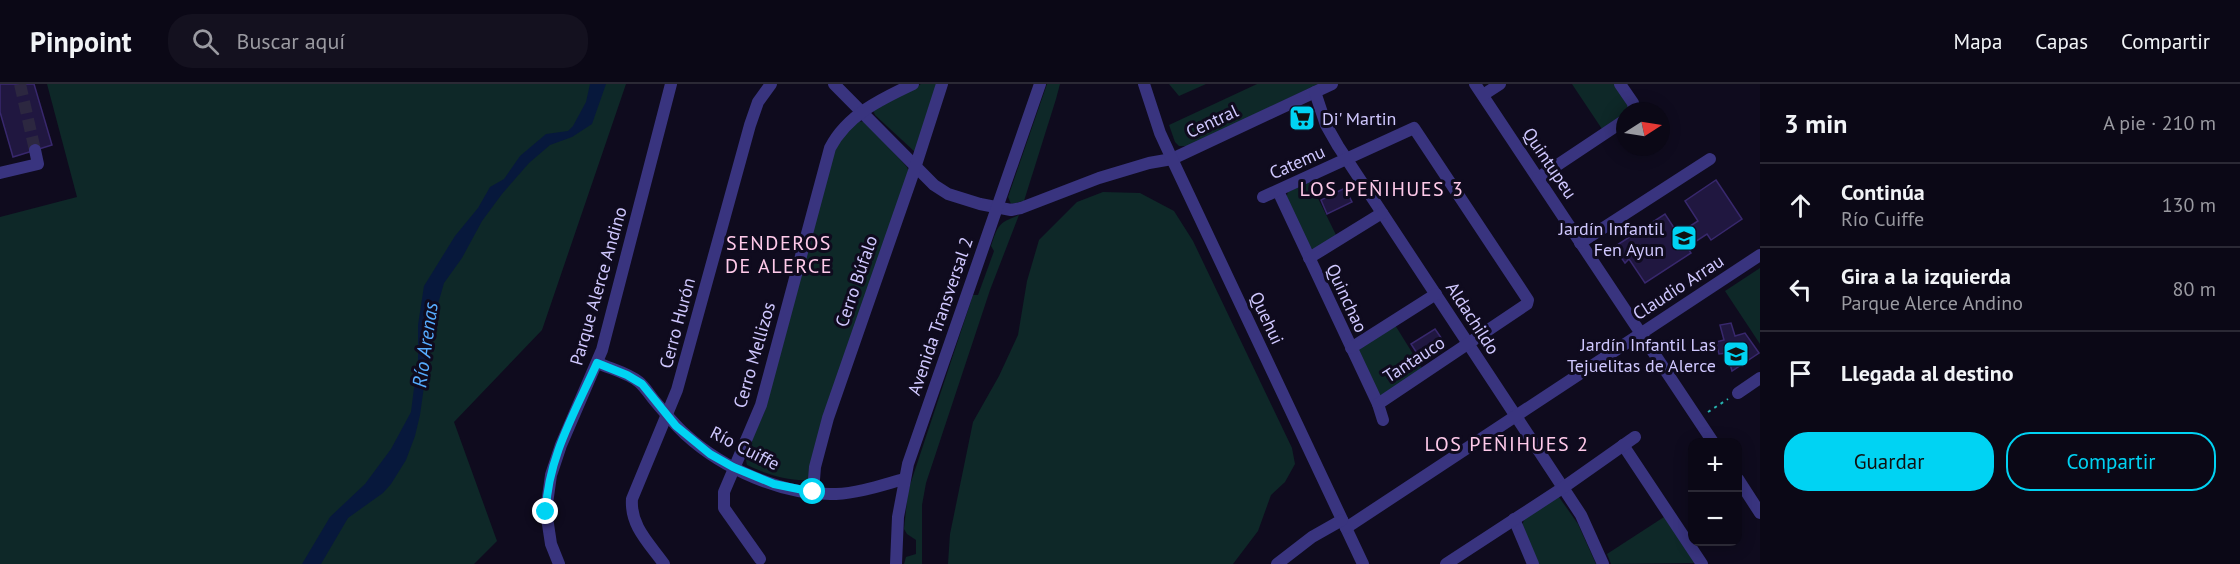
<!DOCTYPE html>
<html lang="es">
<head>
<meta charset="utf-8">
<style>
	body { margin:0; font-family:"PT Sans",sans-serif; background:#14111f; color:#f1f3f6 }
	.controls { position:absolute; right:18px; bottom:18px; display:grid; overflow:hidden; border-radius:12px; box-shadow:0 3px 15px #0003 }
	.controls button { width:54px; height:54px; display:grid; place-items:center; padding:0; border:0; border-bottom:2px solid #2b2935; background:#0b0816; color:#f1f3f6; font:30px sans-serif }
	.compass { position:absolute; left:1616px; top:18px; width:54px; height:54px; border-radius:50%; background:#0b0816; box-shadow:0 3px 15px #0003; rotate:78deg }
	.stop { position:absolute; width:18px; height:18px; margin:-14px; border:4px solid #00d3f3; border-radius:50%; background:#fff }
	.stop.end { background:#00d3f3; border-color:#fff; box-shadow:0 2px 6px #0008 }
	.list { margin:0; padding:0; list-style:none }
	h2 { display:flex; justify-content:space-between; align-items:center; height:78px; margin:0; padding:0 24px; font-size:26px }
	h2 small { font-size:20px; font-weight:400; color:#9a9aa1 }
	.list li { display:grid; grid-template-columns:39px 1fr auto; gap:18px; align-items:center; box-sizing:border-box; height:84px; padding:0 24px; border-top:2px solid #2b2935 }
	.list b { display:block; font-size:22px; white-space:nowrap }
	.list p { margin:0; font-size:20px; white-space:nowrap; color:#9a9aa1 }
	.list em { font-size:20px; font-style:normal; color:#9a9aa1 }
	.actions { display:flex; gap:12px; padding:18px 24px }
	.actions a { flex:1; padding:14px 0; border:2px solid #00d3f3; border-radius:24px; text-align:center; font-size:21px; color:#00d3f3 }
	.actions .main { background:#00d3f3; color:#111 }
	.icon { flex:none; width:33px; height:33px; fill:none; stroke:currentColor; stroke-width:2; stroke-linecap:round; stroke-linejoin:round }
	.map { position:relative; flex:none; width:1760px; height:480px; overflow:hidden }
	header { display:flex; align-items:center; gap:36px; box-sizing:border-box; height:84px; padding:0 30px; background:#0b0816; border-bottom:2px solid #2b2935 }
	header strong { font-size:28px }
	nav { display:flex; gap:33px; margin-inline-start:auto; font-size:21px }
	.search { width:420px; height:54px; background:#14111f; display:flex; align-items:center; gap:15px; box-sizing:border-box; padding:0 21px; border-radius:24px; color:#9a9aa1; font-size:22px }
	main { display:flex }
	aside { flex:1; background:#0b0816 }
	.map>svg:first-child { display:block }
</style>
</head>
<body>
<header>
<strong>Pinpoint</strong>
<div class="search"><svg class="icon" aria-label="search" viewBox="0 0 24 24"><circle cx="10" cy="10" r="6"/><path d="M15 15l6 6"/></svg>Buscar aquí</div>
<nav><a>Mapa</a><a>Capas</a><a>Compartir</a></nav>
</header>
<main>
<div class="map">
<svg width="1760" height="480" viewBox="0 0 1760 480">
	<rect width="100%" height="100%" fill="#0f0b1e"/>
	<g fill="#0e2828">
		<polygon points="47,0 626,0 542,246 454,338 497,457 474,480 0,480 0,133 77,113"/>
		<polygon points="921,0 938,0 915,68 875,31 873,26"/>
		<polygon points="1047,0 1060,0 1056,15 1024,117 1011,120 1008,113"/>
		<polygon points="1169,0 1206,0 1179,12"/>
		<polygon points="1257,0 1318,0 1189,62 1179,62 1175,58 1169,41"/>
		<polygon points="1572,0 1616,0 1629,20 1629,27 1625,27 1625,31 1602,45"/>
		<path d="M856,37l10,1 41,45 2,5 -101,308c-21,1 -42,-6 -61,-15l-2,-10 19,-42 68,-262z"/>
		<polygon points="1310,98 1337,153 1313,165 1310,164 1286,114 1288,108"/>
		<polygon points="1103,108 1140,109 1174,127 1193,157 1292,364 1295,380 1285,398 1271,411 1258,447 1233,480 948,480 950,450 973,338 999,292 1018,251 1027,197 1039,156 1077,118"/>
		<path d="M1019,131l-29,75 -64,193 -4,22v59h-18l2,-7 10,-3v-14l-9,-6 -3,-5 4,-38 65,-196h5l16,-44 -3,-5c7,-21 7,-23 28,-31z"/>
		<polygon points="1760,184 1760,260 1725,207"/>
		<polygon points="1395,241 1423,286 1380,314 1358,270 1359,265"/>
		<polygon points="1559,413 1578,440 1596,480 1538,480 1522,441 1525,434"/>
		<polygon points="1664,433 1696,479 1611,480 1607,470"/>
	</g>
	<polygon fill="#07183c" points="590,0 606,0 592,40 572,53 550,61 529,79 502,110 482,137 462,174 444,199 433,238 420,331 415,352 406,376 391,400 383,409 348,434 321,480 302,480 330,433 365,400 391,365 411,328 414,304 418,296 418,241 424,202 455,152 478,124 490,103 504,95 520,72 546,50 568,47 573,42 586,18"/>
	<g fill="#201740" stroke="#38286d" stroke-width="1.5">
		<polygon points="0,0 34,0 52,61 13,73 0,28"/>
		<polygon points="1716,96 1742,135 1711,156 1707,150 1687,163 1691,169 1645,199 1629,175 1625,179 1614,163 1665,130 1678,150 1698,137 1685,117"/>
		<polygon points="1345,104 1352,118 1327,130 1321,116"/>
		<polygon points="1731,239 1735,252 1745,249 1759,269 1732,287 1727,269 1719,270 1716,258 1724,256 1720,241"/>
		<polygon points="1435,245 1444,258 1420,274 1411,260"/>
	</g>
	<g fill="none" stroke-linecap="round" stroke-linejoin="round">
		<polyline stroke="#2c2740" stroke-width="12" stroke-dasharray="12 6" stroke-linecap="butt" points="20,0 35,66"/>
		<polyline stroke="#28b3af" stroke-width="2" stroke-dasharray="3 4.5" stroke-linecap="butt" points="1708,328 1728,315"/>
		<g stroke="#39347f" stroke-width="12">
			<polyline points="834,0 934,101 948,110 980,120 1011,126 1021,124 1099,94 1149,79 1172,75 1332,0"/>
			<polyline points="1144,0 1160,49 1172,75 1363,480"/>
			<polyline points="1475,0 1713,358"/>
			<polyline points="1620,0 1633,19 1634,27"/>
			<polyline points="1315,8 1326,41 1338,62 1581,431 1603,480"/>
			<polyline points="1483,11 1500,0"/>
			<polyline points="0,89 38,80 35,66"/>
			<polyline points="1538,94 1625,36"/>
			<polyline points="1278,107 1378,320 1383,336"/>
			<polyline points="1263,113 1414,44 1528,216 1527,220 1378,320"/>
			<polyline points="1580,159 1710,75"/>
			<polyline points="1309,174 1382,129"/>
			<polyline points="1351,264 1436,210"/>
			<path d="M598,279c13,6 30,10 41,19 6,5 10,12 15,18 10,12 20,24 31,34 38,35 99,62 151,60 23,-1 46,-9 68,-15"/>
			<polyline points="1738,309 1760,294"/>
			<polyline points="1623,361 1702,480"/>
			<polyline points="1738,395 1760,429"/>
			<polyline points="813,408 815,383 828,334 915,84 942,0"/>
			<polyline points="1514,435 1533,480"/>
			<polyline points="1346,444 1760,171"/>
			<path d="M760,475l-36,-51v-16l37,-87 69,-257c17,-33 51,-49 83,-64"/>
			<polyline points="559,480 551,460 546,427 551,391 561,361 602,266 671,0"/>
			<path d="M664,480c-15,-21 -34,-38 -32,-65l45,-109 73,-265 8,-23 13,-18"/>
			<polyline points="896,480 898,433 908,380 1040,0"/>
			<polyline points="1277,480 1312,453 1342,436"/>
			<polyline points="1446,480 1564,403 1635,353"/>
		</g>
	</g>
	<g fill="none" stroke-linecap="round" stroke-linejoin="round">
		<path stroke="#00d3f3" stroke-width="8" d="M546,428c1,-53 30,-102 51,-149l30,12 15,9 34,42 34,28 23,13 41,17 39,8"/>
	</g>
	<defs>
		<g id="supermarket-square" transform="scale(1.35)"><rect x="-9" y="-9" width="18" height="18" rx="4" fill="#00d3f3" stroke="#0f0b1e"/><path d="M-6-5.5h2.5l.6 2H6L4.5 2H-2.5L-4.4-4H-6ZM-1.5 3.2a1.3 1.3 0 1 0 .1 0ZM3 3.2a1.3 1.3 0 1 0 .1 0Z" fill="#111"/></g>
		<g id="school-square" transform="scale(1.35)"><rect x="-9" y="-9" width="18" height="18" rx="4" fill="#00d3f3" stroke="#0f0b1e"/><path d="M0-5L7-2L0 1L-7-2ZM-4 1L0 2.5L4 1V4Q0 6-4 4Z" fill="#111"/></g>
	</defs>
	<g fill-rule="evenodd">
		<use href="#supermarket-square" x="1302" y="34"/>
		<use href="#school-square" x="1684" y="154"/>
		<use href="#school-square" x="1736" y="270"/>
	</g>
	<g text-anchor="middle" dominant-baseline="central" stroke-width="6" stroke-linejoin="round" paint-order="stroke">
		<g font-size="18" fill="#d0c8ff" stroke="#0f0b1e" text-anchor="end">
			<text x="1322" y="34" text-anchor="start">Di' Martin</text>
			<text x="1664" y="144">Jardín Infantil<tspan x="1664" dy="21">Fen Ayun</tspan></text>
			<text x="1716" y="260">Jardín Infantil Las<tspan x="1716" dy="21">Tejuelitas de Alerce</tspan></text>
		</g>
		<g font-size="18" fill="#d0c8ff" stroke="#0f0b1e">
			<text transform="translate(1212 37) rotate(-25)">Central</text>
			<text transform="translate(1297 78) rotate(-24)">Catemu</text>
			<text transform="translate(1550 79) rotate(56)">Quintupeu</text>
			<text transform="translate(856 197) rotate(-71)">Cerro Búfalo</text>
			<text transform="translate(598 202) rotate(-74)">Parque Alerce Andino</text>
			<text transform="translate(1678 203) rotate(-33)">Claudio Arrau</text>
			<text transform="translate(1347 214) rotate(65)">Quinchao</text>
			<text transform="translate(940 232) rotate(-71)">Avenida Transversal 2</text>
			<text transform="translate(1267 234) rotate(65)">Quehui</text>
			<text transform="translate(1473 234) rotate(57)">Aldachildo</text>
			<text transform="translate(677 239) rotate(-75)">Cerro Hurón</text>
			<text transform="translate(754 271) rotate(-74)">Cerro Mellizos</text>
			<text transform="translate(1414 275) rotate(-33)">Tantauco</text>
			<text transform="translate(745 364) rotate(27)">Río Cuiffe</text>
		</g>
		<g font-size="20" letter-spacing="1.5" fill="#ffcaea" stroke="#0f0b1e">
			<text x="1382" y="105">LOS PEÑIHUES 3</text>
			<text x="779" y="159">SENDEROS<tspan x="779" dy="23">DE ALERCE</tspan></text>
			<text x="1507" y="360">LOS PEÑIHUES 2</text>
		</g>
		<g font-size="20" font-style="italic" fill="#56acff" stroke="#0f0b1e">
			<text transform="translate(425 261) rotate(-82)">Río Arenas</text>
		</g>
	</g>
</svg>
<div class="controls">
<button>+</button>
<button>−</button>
</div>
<svg class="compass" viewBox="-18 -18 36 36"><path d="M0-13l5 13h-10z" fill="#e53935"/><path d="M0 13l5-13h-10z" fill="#9a9aa1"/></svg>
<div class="stop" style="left:813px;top:408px"></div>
<div class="stop end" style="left:546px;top:428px"></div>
</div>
<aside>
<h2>3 min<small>A pie · 210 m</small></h2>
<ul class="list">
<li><svg class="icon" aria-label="ahead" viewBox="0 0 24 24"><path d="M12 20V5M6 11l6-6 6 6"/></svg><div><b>Continúa</b><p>Río Cuiffe</p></div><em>130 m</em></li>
<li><svg class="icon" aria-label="left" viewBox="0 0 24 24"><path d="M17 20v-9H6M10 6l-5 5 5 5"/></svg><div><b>Gira a la izquierda</b><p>Parque Alerce Andino</p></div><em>80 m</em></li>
<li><svg class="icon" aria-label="arrive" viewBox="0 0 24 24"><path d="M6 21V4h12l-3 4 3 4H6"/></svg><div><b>Llegada al destino</b></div></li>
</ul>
<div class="actions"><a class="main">Guardar</a><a>Compartir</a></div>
</aside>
</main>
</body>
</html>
